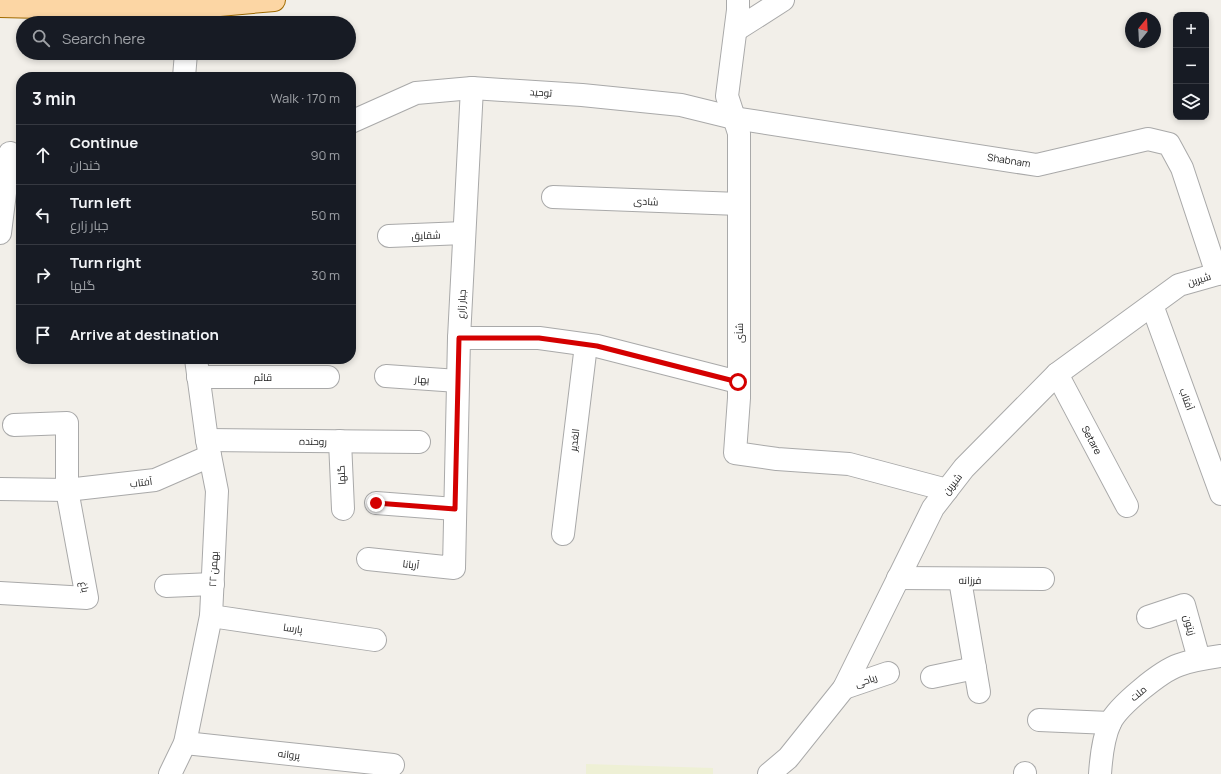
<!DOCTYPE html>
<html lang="en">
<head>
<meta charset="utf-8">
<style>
	body { margin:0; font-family:Manrope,Cairo,sans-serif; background:#242831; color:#f1f3f6 }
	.controls { position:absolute; right:12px; top:12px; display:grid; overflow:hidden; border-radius:8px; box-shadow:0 2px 6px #0003 }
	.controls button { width:36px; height:36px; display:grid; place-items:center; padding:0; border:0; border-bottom:1px solid #363941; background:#171b24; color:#f1f3f6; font:20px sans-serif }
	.compass { position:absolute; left:1125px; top:12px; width:36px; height:36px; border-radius:50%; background:#171b24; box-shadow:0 2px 6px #0003; rotate:18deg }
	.stop { position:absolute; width:12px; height:12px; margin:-9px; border:3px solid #d40000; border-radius:50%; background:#fff }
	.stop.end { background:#d40000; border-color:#fff; box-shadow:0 1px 4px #0008 }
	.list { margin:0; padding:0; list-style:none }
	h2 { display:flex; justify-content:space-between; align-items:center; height:52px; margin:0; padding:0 16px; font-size:17px }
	h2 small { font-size:13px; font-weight:400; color:#9ea1a6 }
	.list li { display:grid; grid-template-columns:26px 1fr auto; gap:12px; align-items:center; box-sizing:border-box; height:60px; padding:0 16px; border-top:1px solid #363941 }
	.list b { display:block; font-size:15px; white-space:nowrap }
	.list p { margin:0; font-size:13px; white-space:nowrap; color:#9ea1a6 }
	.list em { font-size:13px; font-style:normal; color:#9ea1a6 }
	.icon { flex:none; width:22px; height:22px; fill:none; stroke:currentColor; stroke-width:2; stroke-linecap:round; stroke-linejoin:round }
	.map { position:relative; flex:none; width:1221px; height:774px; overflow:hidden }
	.search { position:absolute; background:#171b24; box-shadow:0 2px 6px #0003; left:16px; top:16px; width:340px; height:44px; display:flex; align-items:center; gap:10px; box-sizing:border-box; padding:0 14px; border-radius:22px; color:#9ea1a6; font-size:15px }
	.panel { position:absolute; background:#171b24; box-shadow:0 2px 6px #0003; left:16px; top:72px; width:340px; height:292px; border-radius:16px }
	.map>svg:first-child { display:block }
</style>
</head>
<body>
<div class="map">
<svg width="1221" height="774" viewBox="0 0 1221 774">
	<rect width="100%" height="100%" fill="#f2efe9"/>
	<polygon fill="#eef0d5" points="586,764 713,768 713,774 586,774"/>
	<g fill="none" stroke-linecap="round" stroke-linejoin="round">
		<g stroke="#a9a9a9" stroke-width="24">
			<g id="minor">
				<polyline points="738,0 738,10 727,96 739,133 739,398 735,453 777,459 849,464 947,490"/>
				<polyline points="188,23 189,8"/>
				<polyline points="736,30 783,0"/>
				<polyline points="184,77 186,53"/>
				<polyline points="351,122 416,93 472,88 582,95 681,105 734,118 1037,165 1148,139 1169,144 1182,168 1217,274"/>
				<polyline points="553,197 739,204"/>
				<polyline points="0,233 10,153"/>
				<polyline points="389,236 464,233"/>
				<polyline points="1152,305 1221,494"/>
				<polyline points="459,338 539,338 597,346 738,382"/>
				<polyline points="1057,374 1127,506"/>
				<polyline points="386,376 458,381"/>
				<polyline points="198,377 328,377"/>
				<polyline points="207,440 419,442"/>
				<polyline points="340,441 343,509"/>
				<polyline points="0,489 67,490 155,480 210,456"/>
				<polyline points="376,503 455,509"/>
				<polyline points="563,534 586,345"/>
				<polyline points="368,559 454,568 459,338 472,88"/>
				<polyline points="898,578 1043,579"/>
				<polyline points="960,580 979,692"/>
				<polyline points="166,586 213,584"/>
				<polyline points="0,593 87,598 67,490 67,423 14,425"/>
				<polyline points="211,616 375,640"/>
				<polyline points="1148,617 1184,605 1199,659"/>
				<polyline points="932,677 975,668"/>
				<polyline points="844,688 888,673"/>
				<polyline points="1039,720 1110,723"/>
				<polyline points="185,743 393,765"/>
				<polyline points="1025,773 1025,774"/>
				<polyline points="170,774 185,743 211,616 217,491 207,440 196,359"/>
				<polyline points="769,774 788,758 844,688 933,508 964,468 1057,374 1179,285 1221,273"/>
				<path d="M1100,774c1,-15 4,-38 10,-51 8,-17 51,-52 69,-58 14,-5 28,-7 42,-9"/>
			</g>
		</g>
		<g stroke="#a06b00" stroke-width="24">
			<polyline id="major" points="0,6 164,10 274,0"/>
		</g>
		<use href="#minor" stroke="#fff" stroke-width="22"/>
		<use href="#major" stroke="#fcd6a4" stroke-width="22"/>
	</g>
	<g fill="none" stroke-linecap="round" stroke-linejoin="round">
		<polyline stroke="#d40000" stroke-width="5" points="376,503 455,509 459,338 539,338 597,346 738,382"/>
	</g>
	<g text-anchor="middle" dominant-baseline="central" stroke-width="3.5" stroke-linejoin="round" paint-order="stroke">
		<g font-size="10" fill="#222" stroke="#fff">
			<text transform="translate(541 92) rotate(4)">توحید</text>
			<text transform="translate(1009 160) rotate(9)">Shabnam</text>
			<text transform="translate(646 201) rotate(2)">شادی</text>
			<text transform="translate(426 235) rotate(-2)">شقایق</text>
			<text transform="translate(1199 279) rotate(-17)">شیرین</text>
			<text transform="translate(461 304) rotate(-87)">جبار زارع</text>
			<text transform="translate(739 333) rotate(-90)">شآی</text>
			<text x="263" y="377">قائم</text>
			<text transform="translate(422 379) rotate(4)">بهار</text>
			<text transform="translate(1187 399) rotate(70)">آفتاب</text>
			<text transform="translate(574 440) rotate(-83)">الغدیر</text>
			<text transform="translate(1092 440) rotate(62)">Setare</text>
			<text transform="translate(313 441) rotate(1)">روحنده</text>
			<text transform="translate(341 475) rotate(-93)">گلها</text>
			<text transform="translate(141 482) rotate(-7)">آفتاب</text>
			<text transform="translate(952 484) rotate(-52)">شیرین</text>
			<text transform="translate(411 564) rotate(6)">آریانا</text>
			<text transform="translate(213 569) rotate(-87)">۲۲ بهمن</text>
			<text transform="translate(970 580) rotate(1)">فرزانه</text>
			<text transform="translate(85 587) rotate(79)">باغ</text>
			<text transform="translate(1190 625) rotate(75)">زیتون</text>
			<text transform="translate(293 628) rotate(8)">پارسا</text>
			<text transform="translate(866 680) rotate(-19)">ریاحی</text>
			<text transform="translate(1138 693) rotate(-41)">ملت</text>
			<text transform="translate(289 754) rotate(6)">پروانه</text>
		</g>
	</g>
</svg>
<div class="controls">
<button>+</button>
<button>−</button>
<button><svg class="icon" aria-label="layers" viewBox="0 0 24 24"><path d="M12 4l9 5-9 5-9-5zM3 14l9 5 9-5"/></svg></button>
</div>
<svg class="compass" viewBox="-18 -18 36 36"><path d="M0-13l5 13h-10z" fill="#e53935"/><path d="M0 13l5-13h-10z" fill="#9ea1a6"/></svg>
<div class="stop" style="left:738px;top:382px"></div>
<div class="stop end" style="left:376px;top:503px"></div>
<div class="search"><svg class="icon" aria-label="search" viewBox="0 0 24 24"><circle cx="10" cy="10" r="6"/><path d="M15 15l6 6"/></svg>Search here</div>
<section class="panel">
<h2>3 min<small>Walk · 170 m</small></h2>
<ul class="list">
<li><svg class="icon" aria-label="ahead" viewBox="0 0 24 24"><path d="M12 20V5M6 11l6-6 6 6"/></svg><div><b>Continue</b><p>خندان</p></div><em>90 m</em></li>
<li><svg class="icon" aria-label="left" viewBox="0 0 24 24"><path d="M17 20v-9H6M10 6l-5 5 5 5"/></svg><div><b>Turn left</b><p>جبار زارع</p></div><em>50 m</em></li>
<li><svg class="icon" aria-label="right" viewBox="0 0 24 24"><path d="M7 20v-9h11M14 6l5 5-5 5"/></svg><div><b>Turn right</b><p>گلها</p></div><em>30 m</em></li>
<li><svg class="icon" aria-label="arrive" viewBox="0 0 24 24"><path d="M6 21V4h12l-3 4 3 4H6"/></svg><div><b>Arrive at destination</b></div></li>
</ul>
</section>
</div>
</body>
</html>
